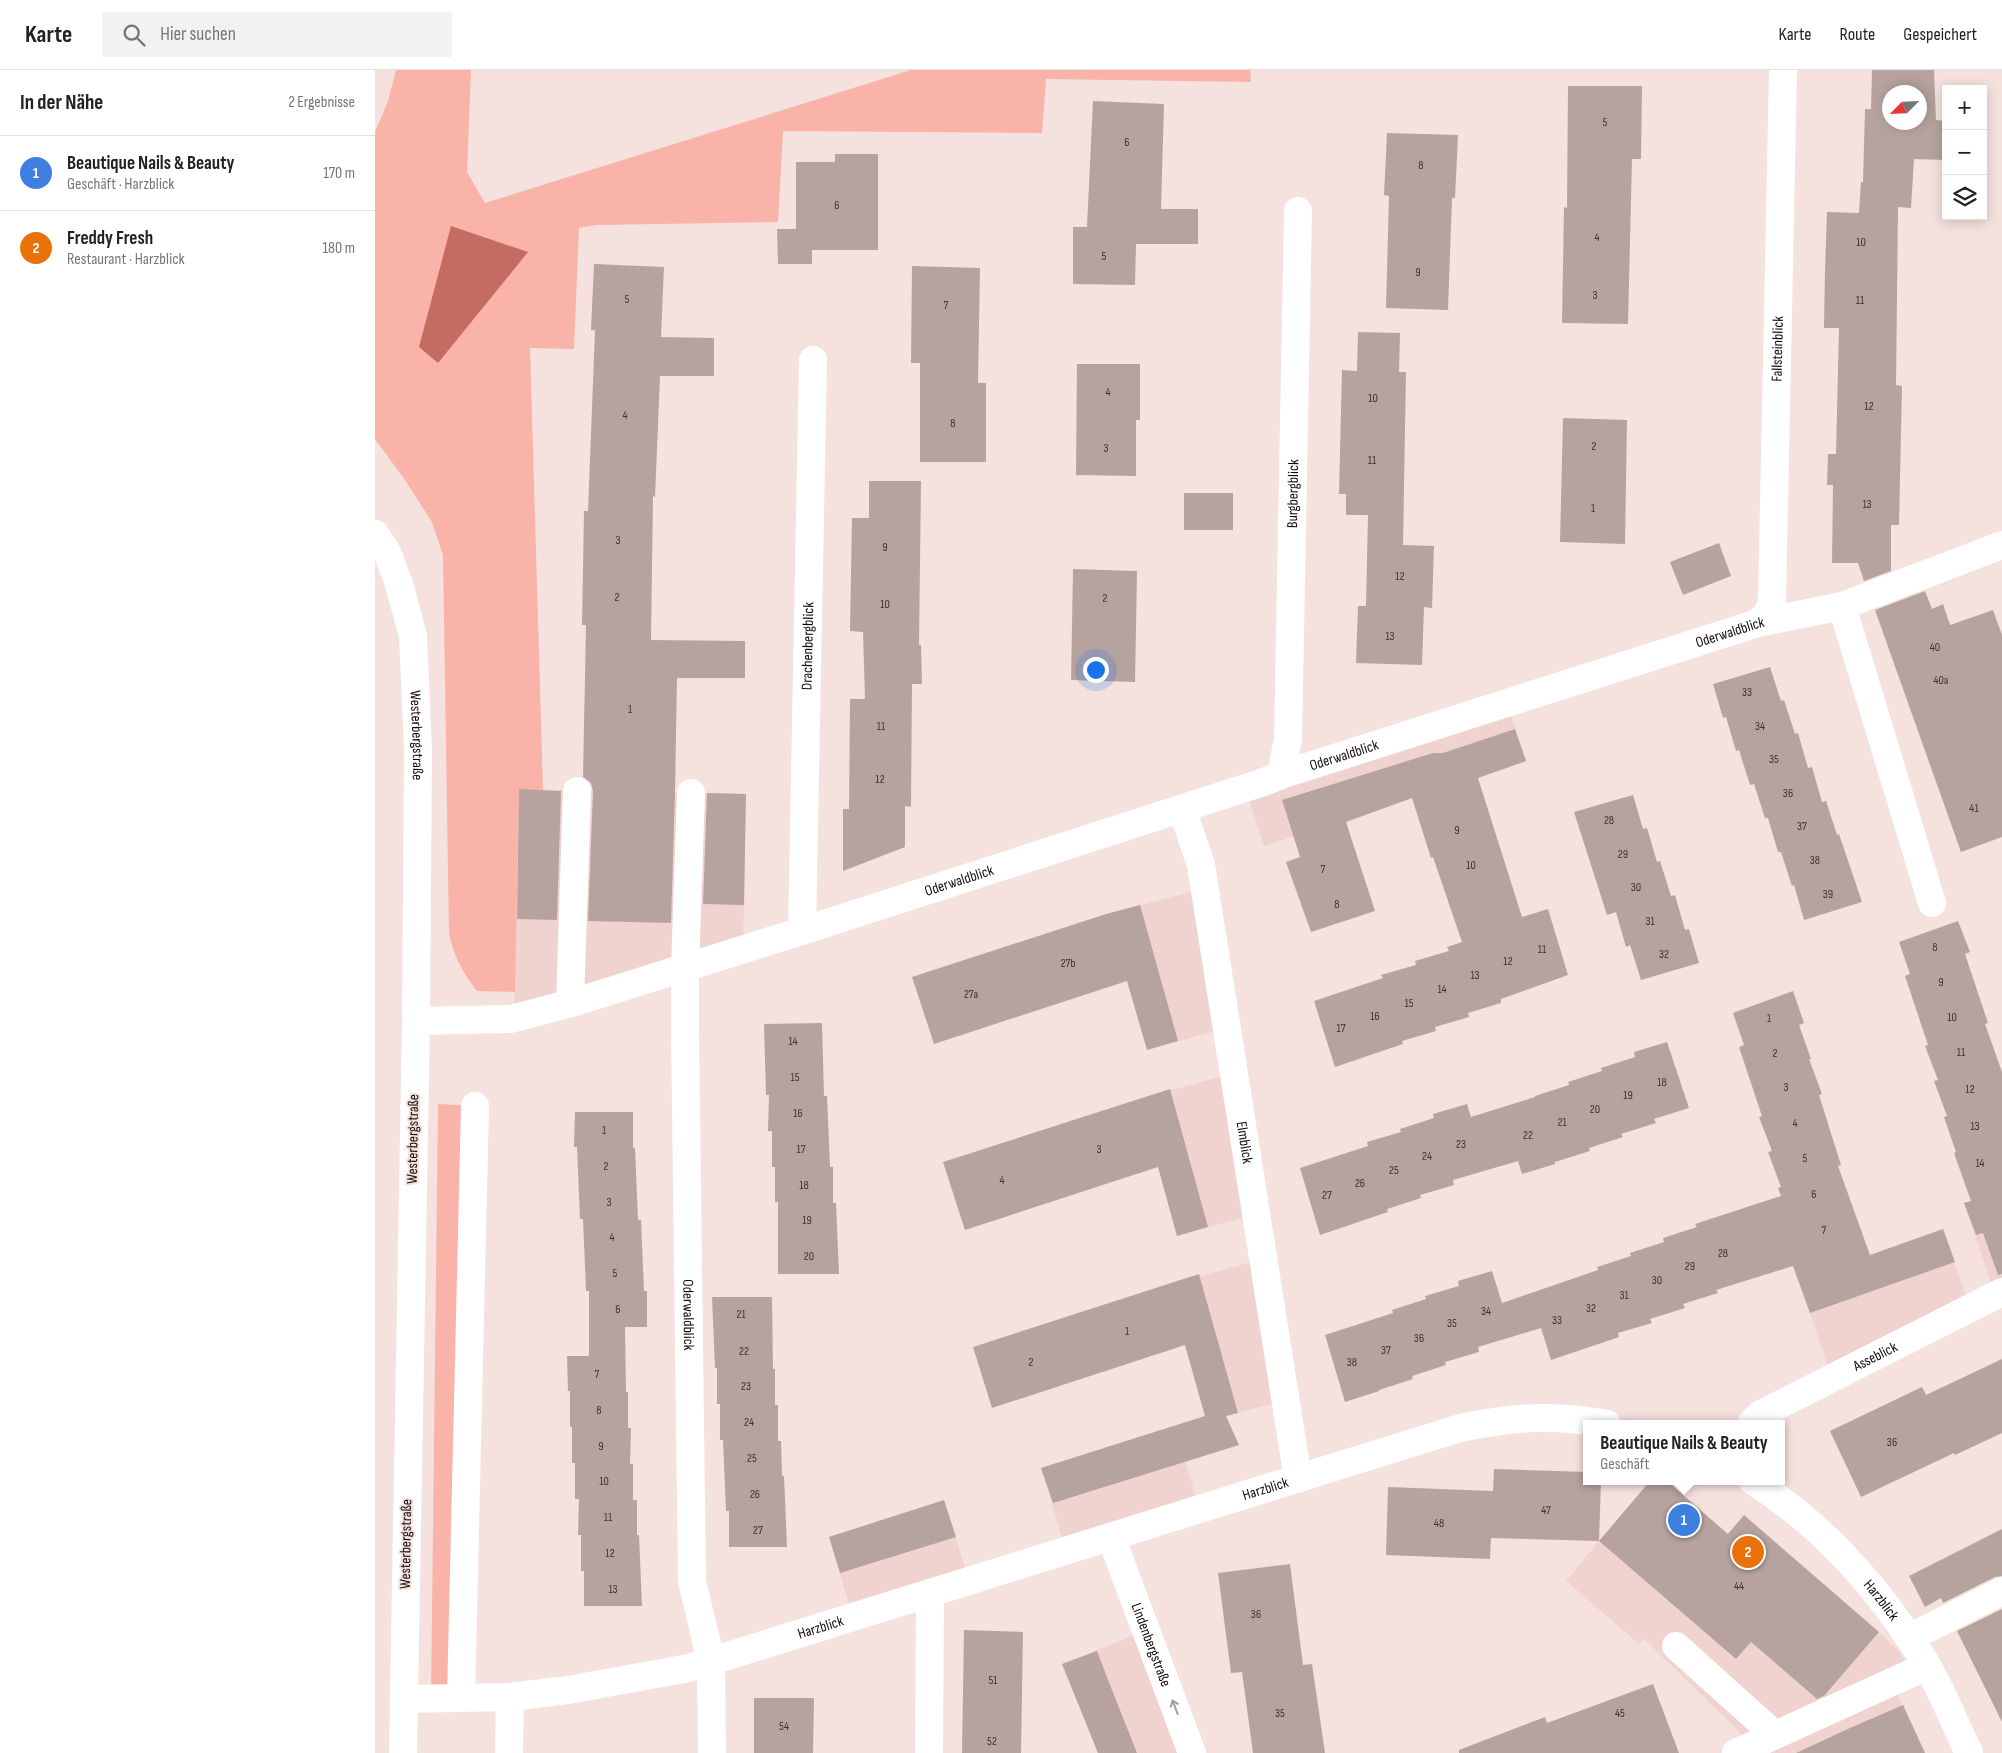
<!DOCTYPE html>
<html lang="de">
<head>
<meta charset="utf-8">
<style>
	body { margin:0; font-family:"Sofia Sans Condensed",sans-serif; background:#f2f2f2; color:#222 }
	.controls { position:absolute; right:15px; top:15px; display:grid; overflow:hidden; border-radius:0px; box-shadow:0 2px 12px #0003 }
	.controls button { width:45px; height:45px; display:grid; place-items:center; padding:0; border:0; border-bottom:1px solid #e0e0e0; background:#fff; color:#222; font:25px sans-serif }
	.compass { position:absolute; left:1507px; top:15px; width:45px; height:45px; border-radius:50%; background:#fff; box-shadow:0 2px 12px #0003; rotate:246deg }
	.you { position:absolute; left:720px; top:599px; width:18px; height:18px; margin:-12px; border:4px solid #fff; border-radius:50%; background:#1a73e8; box-shadow:0 0 0 8px #1a73e833 }
	.badge { display:grid; place-items:center; width:32px; height:32px; border-radius:50%; background:#0d74a0; color:#fff; font-size:16px; font-weight:700 }
	.pin { position:absolute; translate:-50% -50%; border:2px solid #fff; box-shadow:0 1px 5px #0006 }
	.popup { position:absolute; left:1208px; top:1350px; width:202px; height:65px; box-sizing:border-box; display:grid; place-content:center; border-radius:0px; background:#fff; filter:drop-shadow(0 1px 4px #0005); font-size:16px; white-space:nowrap; color:#767676 }
	.popup b { font-size:19px; color:#222 }
	.popup::after { content:''; position:absolute; left:50%; top:100%; margin-left:-10px; border:10px solid transparent; border-top-color:#fff }
	.list { margin:0; padding:0; list-style:none }
	h2 { display:flex; justify-content:space-between; align-items:center; height:65px; margin:0; padding:0 20px; font-size:21px }
	h2 small { font-size:16px; font-weight:400; color:#767676 }
	.list li { display:grid; grid-template-columns:32px 1fr auto; gap:15px; align-items:center; box-sizing:border-box; height:75px; padding:0 20px; border-top:1px solid #e0e0e0 }
	.list b { display:block; font-size:19px; white-space:nowrap }
	.list p { margin:0; font-size:16px; white-space:nowrap; color:#767676 }
	.list em { font-size:16px; font-style:normal; color:#767676 }
	.icon { flex:none; width:28px; height:28px; fill:none; stroke:currentColor; stroke-width:2; stroke-linecap:round; stroke-linejoin:round }
	.map { position:relative; flex:none; width:1627px; height:1683px; overflow:hidden }
	header { display:flex; align-items:center; gap:30px; box-sizing:border-box; height:70px; padding:0 25px; background:#fff; border-bottom:1px solid #e0e0e0 }
	header strong { font-size:24px }
	nav { display:flex; gap:28px; margin-inline-start:auto; font-size:18px }
	.search { width:350px; height:45px; background:#f2f2f2; display:flex; align-items:center; gap:12px; box-sizing:border-box; padding:0 18px; border-radius:0px; color:#767676; font-size:19px }
	main { display:flex }
	aside { flex:1; background:#fff }
	.map>svg:first-child { display:block }
</style>
</head>
<body>
<header>
<strong>Karte</strong>
<div class="search"><svg class="icon" aria-label="search" viewBox="0 0 24 24"><circle cx="10" cy="10" r="6"/><path d="M15 15l6 6"/></svg>Hier suchen</div>
<nav><a>Karte</a><a>Route</a><a>Gespeichert</a></nav>
</header>
<main>
<aside>
<h2>In der Nähe<small>2 Ergebnisse</small></h2>
<ul class="list">
<li><span class="badge" style="background:#3f7fe0">1</span><div><b>Beautique Nails &amp; Beauty</b><p>Geschäft · Harzblick</p></div><em>170 m</em></li>
<li><span class="badge" style="background:#e8710a">2</span><div><b>Freddy Fresh</b><p>Restaurant · Harzblick</p></div><em>180 m</em></li>
</ul>
</aside>
<div class="map">
<svg width="1627" height="1683" viewBox="0 0 1627 1683">
	<rect width="100%" height="100%" fill="#f5e1de"/>
	<g fill="#f0d3cf">
		<polygon points="1132,633 1151,692 889,776 870,718"/>
		<polygon points="144,719 371,724 368,880 139,948"/>
		<polygon points="829,818 851,958 772,980 734,844"/>
		<polygon points="859,1003 881,1144 802,1166 764,1029"/>
		<polygon points="1627,1120 1627,1222 1620,1225 1589,1133"/>
		<polygon points="1568,1159 1595,1238 1457,1308 1424,1211"/>
		<polygon points="888,1189 911,1330 831,1351 793,1215"/>
		<polygon points="799,1356 825,1439 691,1481 666,1398"/>
		<polygon points="569,1430 594,1511 478,1547 454,1467"/>
		<polygon points="1224,1471 1361,1589 1376,1572 1445,1631 1504,1562 1523,1580 1537,1603 1517,1612 1550,1683 1361,1683 1378,1675 1269,1569 1264,1574 1191,1511"/>
		<polygon points="770,1561 818,1683 723,1683 689,1593"/>
	</g>
	<g fill="#fab3a9">
		<path d="M21,0h75l-4,102 18,31 426,-133h339l1,12 -205,-3 -4,54 -259,-2 -5,91 -182,3 -17,3 -5,121 -44,-1 13,442h-24l-4,202 -38,-1c-14,-18 -24,-36 -28,-58l-6,-378 -11,-33 -27,-42 -30,-41v-307l13,-31z"/>
		<polygon points="63,1034 100,1036 86,1628 56,1629"/>
	</g>
	<polygon fill="#c56c62" points="76,156 153,182 63,293 44,277"/>
	<g fill="#b6a3a0" fill-rule="evenodd">
		<path d="M1497,0h62l2,50 10,1v39l-32,-1 -3,49 -13,-1 -2,178 6,1 -3,139h-8v46l-27,10 -6,-18h-26l1,-78h-6l1,-31h8l3,-126h-15l1,-58 2,-58 32,1 2,-31h2l2,-73h6zM1514,22h30v30h-30z"/>
		<polygon points="1193,16 1267,16 1266,89 1257,89 1253,254 1187,253 1189,137 1192,138"/>
		<polygon points="718,31 789,34 786,139 823,139 823,174 761,174 760,215 698,214 698,157 712,157"/>
		<polygon points="1012,63 1083,65 1080,128 1077,128 1073,240 1011,238 1014,126 1009,125"/>
		<polygon points="460,84 503,84 503,180 437,180 437,194 403,194 402,159 421,159 421,92 460,92"/>
		<polygon points="219,194 289,197 286,267 339,268 339,306 285,306 280,427 278,426 276,570 370,571 370,608 302,608 300,722 296,853 213,851 218,722 216,713 208,707 211,555 207,555 209,441 213,441 220,260 216,260"/>
		<polygon points="537,196 605,198 603,313 611,313 611,392 545,392 545,293 536,293"/>
		<polygon points="983,262 1025,263 1024,302 1031,302 1028,475 1059,476 1057,538 1049,537 1047,595 981,593 983,536 991,536 993,445 971,445 971,424 964,424 967,300 982,301"/>
		<polygon points="702,294 765,294 765,350 761,350 761,406 701,405"/>
		<polygon points="1188,348 1252,350 1250,474 1185,472"/>
		<polygon points="494,411 546,411 544,575 546,575 547,614 537,614 536,737 530,736 530,777 468,801 468,739 474,739 475,629 490,629 488,562 475,561 477,448 494,448"/>
		<rect x="809" y="423" width="49" height="37"/>
		<polygon points="1344,473 1356,506 1308,525 1295,492"/>
		<polygon points="698,499 762,501 760,612 696,610"/>
		<polygon points="1550,521 1557,539 1568,534 1575,555 1618,540 1627,565 1627,767 1586,782 1500,540"/>
		<polygon points="1395,597 1406,631 1409,630 1420,664 1423,663 1433,698 1437,697 1447,732 1451,731 1462,765 1464,764 1487,832 1429,850 1419,815 1417,816 1406,782 1403,782 1393,748 1390,748 1379,714 1375,715 1364,680 1361,681 1351,647 1348,648 1338,614"/>
		<polygon points="1140,659 1151,691 1103,708 1147,847 1173,839 1193,905 1126,929 1126,933 1093,943 1094,947 1060,957 1061,961 1027,971 1028,974 960,997 939,931 1008,908 1006,905 1041,895 1040,891 1074,881 1072,877 1087,872 1058,787 1056,788 1037,728 971,752 1000,841 936,862 911,792 925,787 907,730 1058,683 1068,683"/>
		<polygon points="144,719 186,721 182,850 142,849"/>
		<polygon points="332,723 371,724 369,835 328,834"/>
		<polygon points="1258,725 1268,759 1272,758 1282,792 1285,791 1296,826 1300,825 1310,860 1314,859 1324,893 1266,910 1255,875 1251,877 1241,842 1232,845 1199,742"/>
		<polygon points="765,835 803,971 772,980 752,911 559,974 537,907 731,844"/>
		<polygon points="1583,851 1595,882 1590,884 1613,953 1610,954 1627,1002 1627,1204 1623,1205 1608,1163 1601,1165 1589,1133 1596,1131 1579,1083 1581,1082 1569,1047 1572,1046 1559,1011 1563,1010 1550,976 1553,975 1530,906 1535,904 1524,872"/>
		<polygon points="1418,921 1429,953 1424,955 1436,989 1434,989 1447,1024 1444,1025 1466,1095 1463,1096 1495,1185 1568,1159 1580,1192 1435,1243 1418,1196 1341,1220 1343,1223 1308,1234 1310,1238 1275,1249 1277,1253 1243,1263 1244,1267 1176,1290 1166,1258 1103,1277 1104,1282 1070,1292 1071,1295 1037,1306 1038,1309 1004,1320 1004,1321 970,1332 950,1265 1018,1243 1017,1240 1051,1229 1050,1226 1084,1216 1083,1211 1117,1201 1127,1233 1223,1200 1222,1197 1256,1186 1255,1183 1289,1172 1288,1168 1322,1157 1320,1154 1406,1126 1403,1118 1406,1117 1393,1082 1397,1081 1384,1047 1387,1046 1364,977 1369,975 1358,943"/>
		<polygon points="447,953 449,1026 452,1026 455,1097 458,1097 458,1133 461,1133 464,1204 403,1204 403,1132 400,1132 400,1097 397,1097 397,1061 393,1061 394,1025 391,1025 389,954"/>
		<polygon points="1292,972 1314,1038 1279,1049 1281,1053 1246,1064 1248,1067 1214,1078 1215,1081 1180,1092 1180,1094 1147,1104 1143,1091 1078,1110 1079,1115 1045,1125 1046,1128 1012,1139 1013,1142 945,1165 925,1098 993,1076 992,1072 1026,1062 1025,1059 1059,1048 1058,1044 1092,1034 1096,1047 1160,1027 1160,1026 1194,1015 1193,1012 1227,1001 1226,998 1260,987 1259,982"/>
		<polygon points="795,1019 833,1157 802,1166 783,1097 590,1160 568,1092"/>
		<polygon points="200,1042 258,1042 258,1078 260,1078 263,1150 266,1150 269,1221 272,1221 272,1257 250,1257 251,1322 253,1322 253,1358 256,1358 255,1394 258,1394 258,1430 262,1430 262,1465 264,1465 267,1536 209,1536 209,1501 206,1501 206,1465 203,1465 204,1429 200,1429 200,1393 197,1393 197,1357 195,1357 195,1321 193,1321 192,1286 214,1286 214,1221 211,1221 208,1149 205,1149 202,1077 199,1077"/>
		<polygon points="824,1204 863,1343 851,1346 864,1375 678,1433 666,1398 830,1346 810,1275 617,1338 598,1277"/>
		<polygon points="337,1227 397,1227 398,1299 400,1299 400,1335 403,1335 403,1371 406,1371 407,1406 409,1406 412,1477 354,1477 354,1441 351,1441 348,1370 345,1370 345,1334 342,1334 342,1298 340,1298"/>
		<polygon points="1627,1289 1627,1363 1580,1385 1579,1383 1486,1427 1455,1361 1547,1317 1551,1325"/>
		<polygon points="1119,1399 1212,1402 1212,1411 1226,1411 1224,1471 1116,1468 1115,1489 1011,1485 1013,1417 1118,1421"/>
		<polygon points="1275,1411 1292,1411 1353,1464 1369,1445 1504,1562 1449,1626 1442,1629 1376,1572 1361,1589 1224,1471"/>
		<polygon points="569,1430 581,1467 465,1503 454,1467"/>
		<polygon points="1627,1459 1627,1506 1620,1507 1568,1533 1566,1528 1550,1537 1534,1506"/>
		<polygon points="915,1494 928,1595 937,1594 950,1683 878,1683 867,1602 856,1603 843,1503"/>
		<polygon points="1627,1539 1627,1652 1582,1561"/>
		<polygon points="589,1560 648,1562 646,1683 587,1683"/>
		<polygon points="722,1581 735,1615 762,1683 723,1683 687,1594"/>
		<polygon points="1278,1614 1304,1683 1084,1683 1084,1680 1170,1647 1172,1653"/>
		<polygon points="379,1628 439,1628 438,1683 379,1683"/>
		<polygon points="1528,1635 1550,1683 1421,1683 1475,1658"/>
	</g>
	<g fill="none" stroke-linecap="round" stroke-linejoin="round">
		<g stroke="#fff" stroke-width="28">
			<path id="s1" d="M0,464l12,18 12,32 14,52 5,114 -2,271 -13,732"/>
			<polyline points="1467,536 1557,833"/>
			<path id="s2" d="M1383,553l10,-10 4,-12 11,-531"/>
			<path id="s3" d="M906,705l7,-36 10,-528"/>
			<path id="s4" d="M316,723l-6,175v61l7,552 19,80 1,92"/>
			<path id="s5" d="M807,739l19,56 97,614"/>
			<path id="s6" d="M427,861l11,-571"/>
			<polyline points="195,933 202,721"/>
			<path id="s7" d="M41,951l95,-2 64,-17 227,-71 462,-149 17,-7 477,-152 84,-17 160,-61"/>
			<path id="s8" d="M1376,1354l10,-10 241,-122"/>
			<path id="s9" d="M1378,1411c65,41 119,100 161,164 23,33 38,72 55,108"/>
			<path id="s10" d="M736,1467l81,216"/>
			<polyline points="1534,1568 1627,1521"/>
			<polyline points="1301,1576 1400,1665"/>
			<polyline points="86,1628 100,1036"/>
			<path id="s11" d="M29,1629l106,-2 58,-7 121,-22 771,-240c54,-11 93,-14 147,-4"/>
			<polyline points="134,1683 135,1627"/>
			<polyline points="554,1683 555,1523"/>
			<polyline points="1361,1683 1552,1596"/>
		</g>
	</g>
	<defs><path id="oneway-shaft" d="M-6 0H5M1.5-3L5.5 0L1.5 3" fill="none" stroke-width="1.6" stroke-linecap="round" stroke-linejoin="round" transform="scale(1.25)"/></defs>
	<use stroke="#a19e9d" href="#oneway-shaft" transform="translate(800 1637) rotate(-111)"/>
	<g text-anchor="middle" dominant-baseline="central" stroke-width="4" stroke-linejoin="round" paint-order="stroke">
		<g font-size="12" fill="#3c3230">
			<text x="1230" y="52">5</text>
			<text x="752" y="72">6</text>
			<text x="1046" y="95">8</text>
			<text x="462" y="135">6</text>
			<text x="1222" y="167">4</text>
			<text x="1486" y="172">10</text>
			<text x="729" y="186">5</text>
			<text x="1043" y="202">9</text>
			<text x="1220" y="225">3</text>
			<text x="252" y="229">5</text>
			<text x="1485" y="230">11</text>
			<text x="571" y="235">7</text>
			<text x="733" y="322">4</text>
			<text x="998" y="328">10</text>
			<text x="1494" y="336">12</text>
			<text x="250" y="345">4</text>
			<text x="578" y="353">8</text>
			<text x="1219" y="376">2</text>
			<text x="731" y="378">3</text>
			<text x="997" y="390">11</text>
			<text x="1492" y="434">13</text>
			<text x="1218" y="438">1</text>
			<text x="243" y="470">3</text>
			<text x="510" y="477">9</text>
			<text x="1025" y="506">12</text>
			<text x="242" y="527">2</text>
			<text x="730" y="528">2</text>
			<text x="510" y="534">10</text>
			<text x="1015" y="566">13</text>
			<text x="1560" y="577">40</text>
			<text x="1566" y="610">40a</text>
			<text x="1372" y="622">33</text>
			<text x="255" y="639">1</text>
			<text x="506" y="656">11</text>
			<text x="1385" y="656">34</text>
			<text x="1399" y="689">35</text>
			<text x="505" y="709">12</text>
			<text x="1413" y="723">36</text>
			<text x="1599" y="738">41</text>
			<text x="1234" y="750">28</text>
			<text x="1427" y="756">37</text>
			<text x="1082" y="760">9</text>
			<text x="1248" y="784">29</text>
			<text x="1440" y="790">38</text>
			<text x="1096" y="795">10</text>
			<text x="948" y="799">7</text>
			<text x="1261" y="817">30</text>
			<text x="1453" y="824">39</text>
			<text x="962" y="834">8</text>
			<text x="1275" y="851">31</text>
			<text x="1560" y="877">8</text>
			<text x="1167" y="879">11</text>
			<text x="1289" y="884">32</text>
			<text x="1133" y="891">12</text>
			<text x="693" y="893">27b</text>
			<text x="1100" y="905">13</text>
			<text x="1566" y="912">9</text>
			<text x="1067" y="919">14</text>
			<text x="596" y="924">27a</text>
			<text x="1034" y="933">15</text>
			<text x="1000" y="946">16</text>
			<text x="1577" y="947">10</text>
			<text x="1394" y="948">1</text>
			<text x="966" y="958">17</text>
			<text x="418" y="971">14</text>
			<text x="1586" y="982">11</text>
			<text x="1400" y="983">2</text>
			<text x="420" y="1007">15</text>
			<text x="1287" y="1012">18</text>
			<text x="1411" y="1017">3</text>
			<text x="1595" y="1019">12</text>
			<text x="1253" y="1025">19</text>
			<text x="1220" y="1039">20</text>
			<text x="423" y="1043">16</text>
			<text x="1187" y="1052">21</text>
			<text x="1420" y="1053">4</text>
			<text x="1600" y="1056">13</text>
			<text x="229" y="1060">1</text>
			<text x="1153" y="1065">22</text>
			<text x="1086" y="1074">23</text>
			<text x="426" y="1079">17</text>
			<text x="724" y="1079">3</text>
			<text x="1052" y="1086">24</text>
			<text x="1430" y="1088">5</text>
			<text x="1605" y="1093">14</text>
			<text x="231" y="1096">2</text>
			<text x="1019" y="1100">25</text>
			<text x="627" y="1110">4</text>
			<text x="985" y="1113">26</text>
			<text x="429" y="1115">18</text>
			<text x="1439" y="1124">6</text>
			<text x="952" y="1125">27</text>
			<text x="234" y="1132">3</text>
			<text x="432" y="1150">19</text>
			<text x="1449" y="1160">7</text>
			<text x="237" y="1167">4</text>
			<text x="1348" y="1183">28</text>
			<text x="434" y="1186">20</text>
			<text x="1315" y="1196">29</text>
			<text x="240" y="1203">5</text>
			<text x="1282" y="1210">30</text>
			<text x="1249" y="1225">31</text>
			<text x="1216" y="1238">32</text>
			<text x="243" y="1239">6</text>
			<text x="1111" y="1241">34</text>
			<text x="366" y="1244">21</text>
			<text x="1182" y="1250">33</text>
			<text x="1077" y="1253">35</text>
			<text x="752" y="1261">1</text>
			<text x="1044" y="1268">36</text>
			<text x="1011" y="1280">37</text>
			<text x="369" y="1281">22</text>
			<text x="656" y="1292">2</text>
			<text x="977" y="1292">38</text>
			<text x="222" y="1304">7</text>
			<text x="371" y="1316">23</text>
			<text x="224" y="1340">8</text>
			<text x="374" y="1352">24</text>
			<text x="1517" y="1372">36</text>
			<text x="226" y="1376">9</text>
			<text x="377" y="1388">25</text>
			<text x="229" y="1411">10</text>
			<text x="380" y="1424">26</text>
			<text x="1171" y="1440">47</text>
			<text x="233" y="1447">11</text>
			<text x="1064" y="1453">48</text>
			<text x="383" y="1460">27</text>
			<text x="235" y="1483">12</text>
			<text x="1364" y="1516">44</text>
			<text x="238" y="1519">13</text>
			<text x="881" y="1544">36</text>
			<text x="618" y="1610">51</text>
			<text x="905" y="1643">35</text>
			<text x="1245" y="1643">45</text>
			<text x="409" y="1656">54</text>
			<text x="617" y="1671">52</text>
		</g>
		<g font-size="15" fill="#130c0b" stroke="#f5e1de">
			<text stroke="none"><textPath href="#s2" startOffset="279">Fallsteinblick</textPath></text>
			<text stroke="none"><textPath href="#s3" startOffset="282">Burgbergblick</textPath></text>
			<text stroke="none"><textPath href="#s7" startOffset="1374">Oderwaldblick</textPath></text>
			<text stroke="none"><textPath href="#s6" startOffset="285">Drachenbergblick</textPath></text>
			<text stroke="none"><textPath href="#s1" startOffset="209">Westerbergstraße</textPath></text>
			<text stroke="none"><textPath href="#s7" startOffset="969">Oderwaldblick</textPath></text>
			<text stroke="none"><textPath href="#s7" startOffset="564">Oderwaldblick</textPath></text>
			<text transform="translate(38 1069) rotate(-89)">Westerbergstraße</text>
			<text stroke="none"><textPath href="#s5" startOffset="340">Elmblick</textPath></text>
			<text stroke="none"><textPath href="#s4" startOffset="522">Oderwaldblick</textPath></text>
			<text stroke="none"><textPath href="#s8" startOffset="142">Asseblick</textPath></text>
			<text stroke="none"><textPath href="#s11" startOffset="891">Harzblick</textPath></text>
			<text transform="translate(31 1474) rotate(-89)">Westerbergstraße</text>
			<text stroke="none"><textPath href="#s9" startOffset="176">Harzblick</textPath></text>
			<text stroke="none"><textPath href="#s11" startOffset="425">Harzblick</textPath></text>
			<text stroke="none"><textPath href="#s10" startOffset="115">Lindenbergstraße</textPath></text>
		</g>
	</g>
</svg>
<div class="controls">
<button>+</button>
<button>−</button>
<button><svg class="icon" aria-label="layers" viewBox="0 0 24 24"><path d="M12 4l9 5-9 5-9-5zM3 14l9 5 9-5"/></svg></button>
</div>
<svg class="compass" viewBox="-18 -18 36 36"><path d="M0-13l5 13h-10z" fill="#e53935"/><path d="M0 13l5-13h-10z" fill="#767676"/></svg>
<div class="you"></div>
<div class="pin badge" style="left:1309px;top:1450px;background:#3f7fe0">1</div>
<div class="popup"><b>Beautique Nails &amp; Beauty</b>Geschäft</div>
<div class="pin badge" style="left:1373px;top:1482px;background:#e8710a">2</div>
</div>
</main>
</body>
</html>
